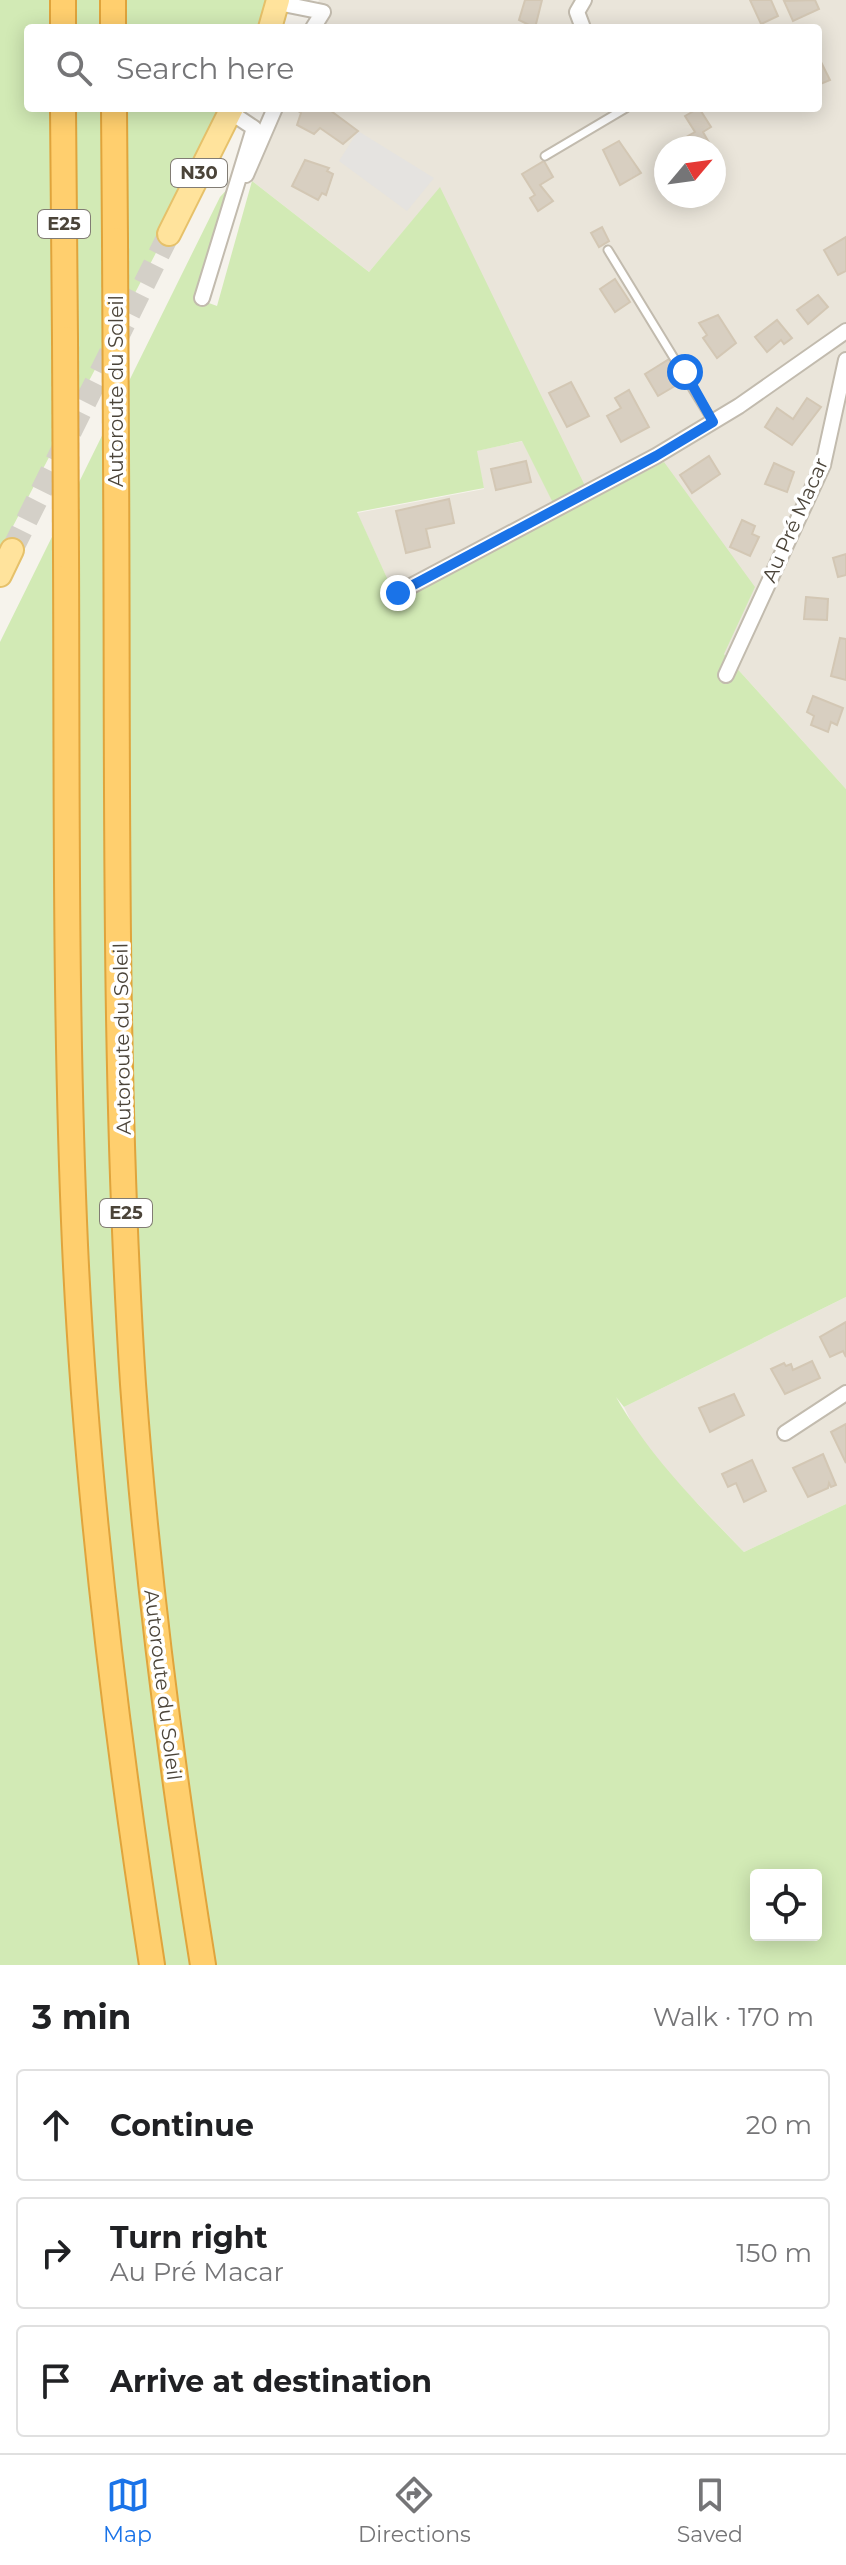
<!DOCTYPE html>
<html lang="en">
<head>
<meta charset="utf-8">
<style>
	body { margin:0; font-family:Montserrat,sans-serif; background:#f6f6f6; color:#202124 }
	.controls { position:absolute; right:24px; bottom:24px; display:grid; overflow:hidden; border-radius:8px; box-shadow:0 4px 20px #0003 }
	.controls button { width:72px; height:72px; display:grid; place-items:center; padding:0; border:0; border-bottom:2px solid #e0e0e0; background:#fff; color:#202124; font:40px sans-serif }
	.compass { position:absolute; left:654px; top:136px; width:72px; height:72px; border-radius:50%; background:#fff; box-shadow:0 4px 20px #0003; rotate:61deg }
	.stop { position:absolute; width:24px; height:24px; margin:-18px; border:6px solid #1a73e8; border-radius:50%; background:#fff }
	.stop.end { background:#1a73e8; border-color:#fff; box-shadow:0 2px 8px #0008 }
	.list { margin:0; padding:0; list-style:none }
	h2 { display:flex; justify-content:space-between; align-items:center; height:104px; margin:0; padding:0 32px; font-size:34px }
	h2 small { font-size:26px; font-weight:400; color:#757577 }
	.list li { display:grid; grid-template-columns:52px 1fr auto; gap:24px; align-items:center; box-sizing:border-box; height:112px; margin:0 16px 16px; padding:0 16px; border:2px solid #e0e0e0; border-radius:8px }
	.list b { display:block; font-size:30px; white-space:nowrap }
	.list p { margin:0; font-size:26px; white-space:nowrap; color:#757577 }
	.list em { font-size:26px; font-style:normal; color:#757577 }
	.icon { flex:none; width:44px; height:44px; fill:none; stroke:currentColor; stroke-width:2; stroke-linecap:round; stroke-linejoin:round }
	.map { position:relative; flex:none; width:846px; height:1965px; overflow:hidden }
	.search { position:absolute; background:#fff; box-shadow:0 4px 20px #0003; left:24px; right:24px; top:24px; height:88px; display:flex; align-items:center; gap:20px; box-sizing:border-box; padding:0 28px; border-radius:8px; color:#757577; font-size:30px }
	.sheet { height:488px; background:#fff }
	nav { display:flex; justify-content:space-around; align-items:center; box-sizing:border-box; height:112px; border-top:2px solid #e0e0e0; background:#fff; font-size:22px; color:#757577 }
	nav a { display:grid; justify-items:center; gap:4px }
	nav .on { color:#1a73e8 }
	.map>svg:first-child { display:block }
</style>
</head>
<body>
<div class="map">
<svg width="846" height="1965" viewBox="0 0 846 1965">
	<rect width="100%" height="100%" fill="#f6f3ec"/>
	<g fill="#eae5da" fill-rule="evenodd">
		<path d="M319,0h527v789l-122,-135 -60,-191 -267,137 -40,-87 127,-24 -8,-38 47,-10 32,65 -115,-318 -71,84 -117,-91 20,-73h546v-80h-513zM666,148h48v48h-48z"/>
		<polygon points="846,1297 846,1504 744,1552 670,1475 639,1438 624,1407"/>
	</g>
	<g fill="#d2eab5" fill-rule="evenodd">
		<polygon points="0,0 269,0 262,28 28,28 28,108 223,108 170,226 0,551"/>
		<path d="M252,181l117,91 71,-85 147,303 -32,17 -33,-66 -45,10 7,37 -127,24 40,88 267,-138 91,125 -31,67 122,135v508l-222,110 -8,-10c34,60 80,105 128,155l102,-48v461h-846v-1323l220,-445 13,-14 -38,115 22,8zM756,1875h60v60h-60z"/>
	</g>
	<polygon fill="#e5e3e0" points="358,131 434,178 407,211 339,161"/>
	<g fill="#d8cfc1" stroke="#d3c7b4" stroke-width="2">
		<polygon points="525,0 542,0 535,28 519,20"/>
		<polygon points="750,0 771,0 778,16 761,24"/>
		<polygon points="815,0 819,9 793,21 784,1"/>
		<polygon points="821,62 830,80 818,85 818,63"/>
		<polygon points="294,108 327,108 358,131 343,144 320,128 314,134 297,125 301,113"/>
		<polygon points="699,108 711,127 703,132 711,146 681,148 677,142 695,132 685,116"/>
		<polygon points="619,141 641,173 620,185 603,150"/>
		<polygon points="305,160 329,168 327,171 333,174 326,195 322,193 318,200 292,186"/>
		<polygon points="544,161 553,177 540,185 553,201 538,211 530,198 535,195 522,174"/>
		<polygon points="602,227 609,241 599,247 591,233"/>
		<polygon points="846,237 846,271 838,275 824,250"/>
		<polygon points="615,279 630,302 615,312 600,289"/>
		<polygon points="818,295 828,307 808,324 797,310"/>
		<polygon points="718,315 736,343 717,358 703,338 707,335 699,323"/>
		<polygon points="777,320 792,338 784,344 781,340 767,352 755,337"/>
		<polygon points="671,358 677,368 672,371 680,383 658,396 645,374"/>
		<polygon points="571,382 589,416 567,427 549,393"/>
		<polygon points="629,390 649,427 621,442 607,416 621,408 615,398"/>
		<polygon points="807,398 821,407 792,445 765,427 777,408 793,419"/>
		<polygon points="709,456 720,474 692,493 680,475"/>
		<polygon points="526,461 531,482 496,490 491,469"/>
		<polygon points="774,463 794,472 787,492 765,484"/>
		<polygon points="449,499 454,523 426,529 430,547 406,553 396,511"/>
		<polygon points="742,520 755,526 752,534 759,537 750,556 730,547"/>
		<polygon points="846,554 846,575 838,577 833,558"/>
		<polygon points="806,597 828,599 827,620 804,619"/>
		<polygon points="840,638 846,639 846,680 831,676"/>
		<polygon points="813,696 843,708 837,725 831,722 828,732 811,725 814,716 807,712"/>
		<polygon points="846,1322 846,1357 843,1351 830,1357 820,1337"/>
		<polygon points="812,1361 820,1378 785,1394 771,1369 784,1363 786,1366 791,1364 793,1370"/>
		<polygon points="734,1394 744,1415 710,1432 699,1408"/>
		<polygon points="846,1424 846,1463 831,1432"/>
		<polygon points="823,1454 836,1485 831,1487 829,1483 828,1488 808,1497 793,1468"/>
		<polygon points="752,1460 766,1491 744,1502 736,1483 728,1487 722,1474"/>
	</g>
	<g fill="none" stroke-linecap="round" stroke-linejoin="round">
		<polyline stroke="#d4d0c8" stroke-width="22" stroke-dasharray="22 11" stroke-linecap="butt" points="12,550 169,234"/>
		<g stroke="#c2bbae" stroke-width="11">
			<g id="service">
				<polyline points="545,156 626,108"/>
				<polyline points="608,250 713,422"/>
			</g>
		</g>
		<g stroke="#c2bbae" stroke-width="18">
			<g id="minor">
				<polyline points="278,3 323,12 313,28"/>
				<polyline points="583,28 577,12 584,0"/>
				<polyline points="246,175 275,108"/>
				<polyline points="202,298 254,128 230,112"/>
				<polyline points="398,593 656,456 739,406 846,331"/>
				<polyline points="726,675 823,465 846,360"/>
				<polyline points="785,1433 846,1393"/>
			</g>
		</g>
		<g stroke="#e6c16a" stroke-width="26">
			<g id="primary">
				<polyline points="270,28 278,0"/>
				<polyline points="169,234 232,108"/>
				<polyline points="0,575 12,550"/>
			</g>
		</g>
		<g stroke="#e0a43c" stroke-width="28">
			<g id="motorway">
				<polyline points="63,0 63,28"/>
				<polyline points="113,0 113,28"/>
				<polyline points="63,108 65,339"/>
				<polyline points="114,108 115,240"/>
				<path d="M116,457c2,308 -3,619 17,927 14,195 39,388 70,581"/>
				<path d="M66,556c1,230 -1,460 9,689 11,242 40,481 77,720"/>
			</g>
		</g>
		<use href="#service" stroke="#fff" stroke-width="7"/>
		<use href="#minor" stroke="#fff" stroke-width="14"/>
		<use href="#primary" stroke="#ffe39c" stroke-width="22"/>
		<use href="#motorway" stroke="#ffcf6e" stroke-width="24"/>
		<g stroke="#e0a43c" stroke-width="28" stroke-linecap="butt">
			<g id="motorway-bridge">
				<polyline points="115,240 116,457"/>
				<polyline points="65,339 66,556"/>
			</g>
		</g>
		<use href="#motorway-bridge" stroke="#ffcf6e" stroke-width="24"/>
	</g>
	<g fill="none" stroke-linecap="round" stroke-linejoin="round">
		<polyline stroke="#1a73e8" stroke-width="10" points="398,593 656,456 713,422 685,372"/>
	</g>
	<g text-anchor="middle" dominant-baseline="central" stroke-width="7" stroke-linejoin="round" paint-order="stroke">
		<g fill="#fff" stroke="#817c74" stroke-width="2">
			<rect x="171" y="159" width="56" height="28" rx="6"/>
			<rect x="38" y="210" width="52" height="28" rx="6"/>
			<rect x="100" y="1199" width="52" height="28" rx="6"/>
		</g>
		<g font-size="18" font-weight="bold" fill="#4b4439">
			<text x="199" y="173">N30</text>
			<text x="64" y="224">E25</text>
			<text x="126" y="1213">E25</text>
		</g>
		<g font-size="20" fill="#4b4439" stroke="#fff">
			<text transform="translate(116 391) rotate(-90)">Autoroute du Soleil</text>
			<text transform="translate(795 520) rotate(-66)">Au Pré Macar</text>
			<text transform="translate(122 1039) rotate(-91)">Autoroute du Soleil</text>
			<text transform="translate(163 1685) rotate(83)">Autoroute du Soleil</text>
		</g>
	</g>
</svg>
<div class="controls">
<button><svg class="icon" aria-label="locate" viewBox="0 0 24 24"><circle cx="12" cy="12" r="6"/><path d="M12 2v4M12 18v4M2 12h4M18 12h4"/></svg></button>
</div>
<svg class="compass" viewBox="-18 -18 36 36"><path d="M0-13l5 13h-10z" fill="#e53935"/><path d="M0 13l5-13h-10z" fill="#757577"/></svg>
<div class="stop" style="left:685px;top:372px"></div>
<div class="stop end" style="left:398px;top:593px"></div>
<div class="search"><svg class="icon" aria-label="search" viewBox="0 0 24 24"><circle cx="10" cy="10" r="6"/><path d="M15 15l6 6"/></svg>Search here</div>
</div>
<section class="sheet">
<h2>3 min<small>Walk · 170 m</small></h2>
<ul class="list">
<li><svg class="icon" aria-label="ahead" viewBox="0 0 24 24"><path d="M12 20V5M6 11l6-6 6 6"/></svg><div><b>Continue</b></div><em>20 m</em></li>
<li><svg class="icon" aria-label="right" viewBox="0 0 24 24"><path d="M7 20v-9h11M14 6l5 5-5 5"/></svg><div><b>Turn right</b><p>Au Pré Macar</p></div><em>150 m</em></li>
<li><svg class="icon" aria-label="arrive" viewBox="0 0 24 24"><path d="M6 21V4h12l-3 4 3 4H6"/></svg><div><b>Arrive at destination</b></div></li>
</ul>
</section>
<nav>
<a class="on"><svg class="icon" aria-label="map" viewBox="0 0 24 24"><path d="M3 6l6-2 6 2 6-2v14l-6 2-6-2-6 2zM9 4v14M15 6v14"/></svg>Map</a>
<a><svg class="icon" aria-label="directions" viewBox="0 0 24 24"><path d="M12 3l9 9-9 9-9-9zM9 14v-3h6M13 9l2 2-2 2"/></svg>Directions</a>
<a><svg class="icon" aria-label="saved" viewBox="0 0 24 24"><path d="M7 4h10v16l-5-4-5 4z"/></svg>Saved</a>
</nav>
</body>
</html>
